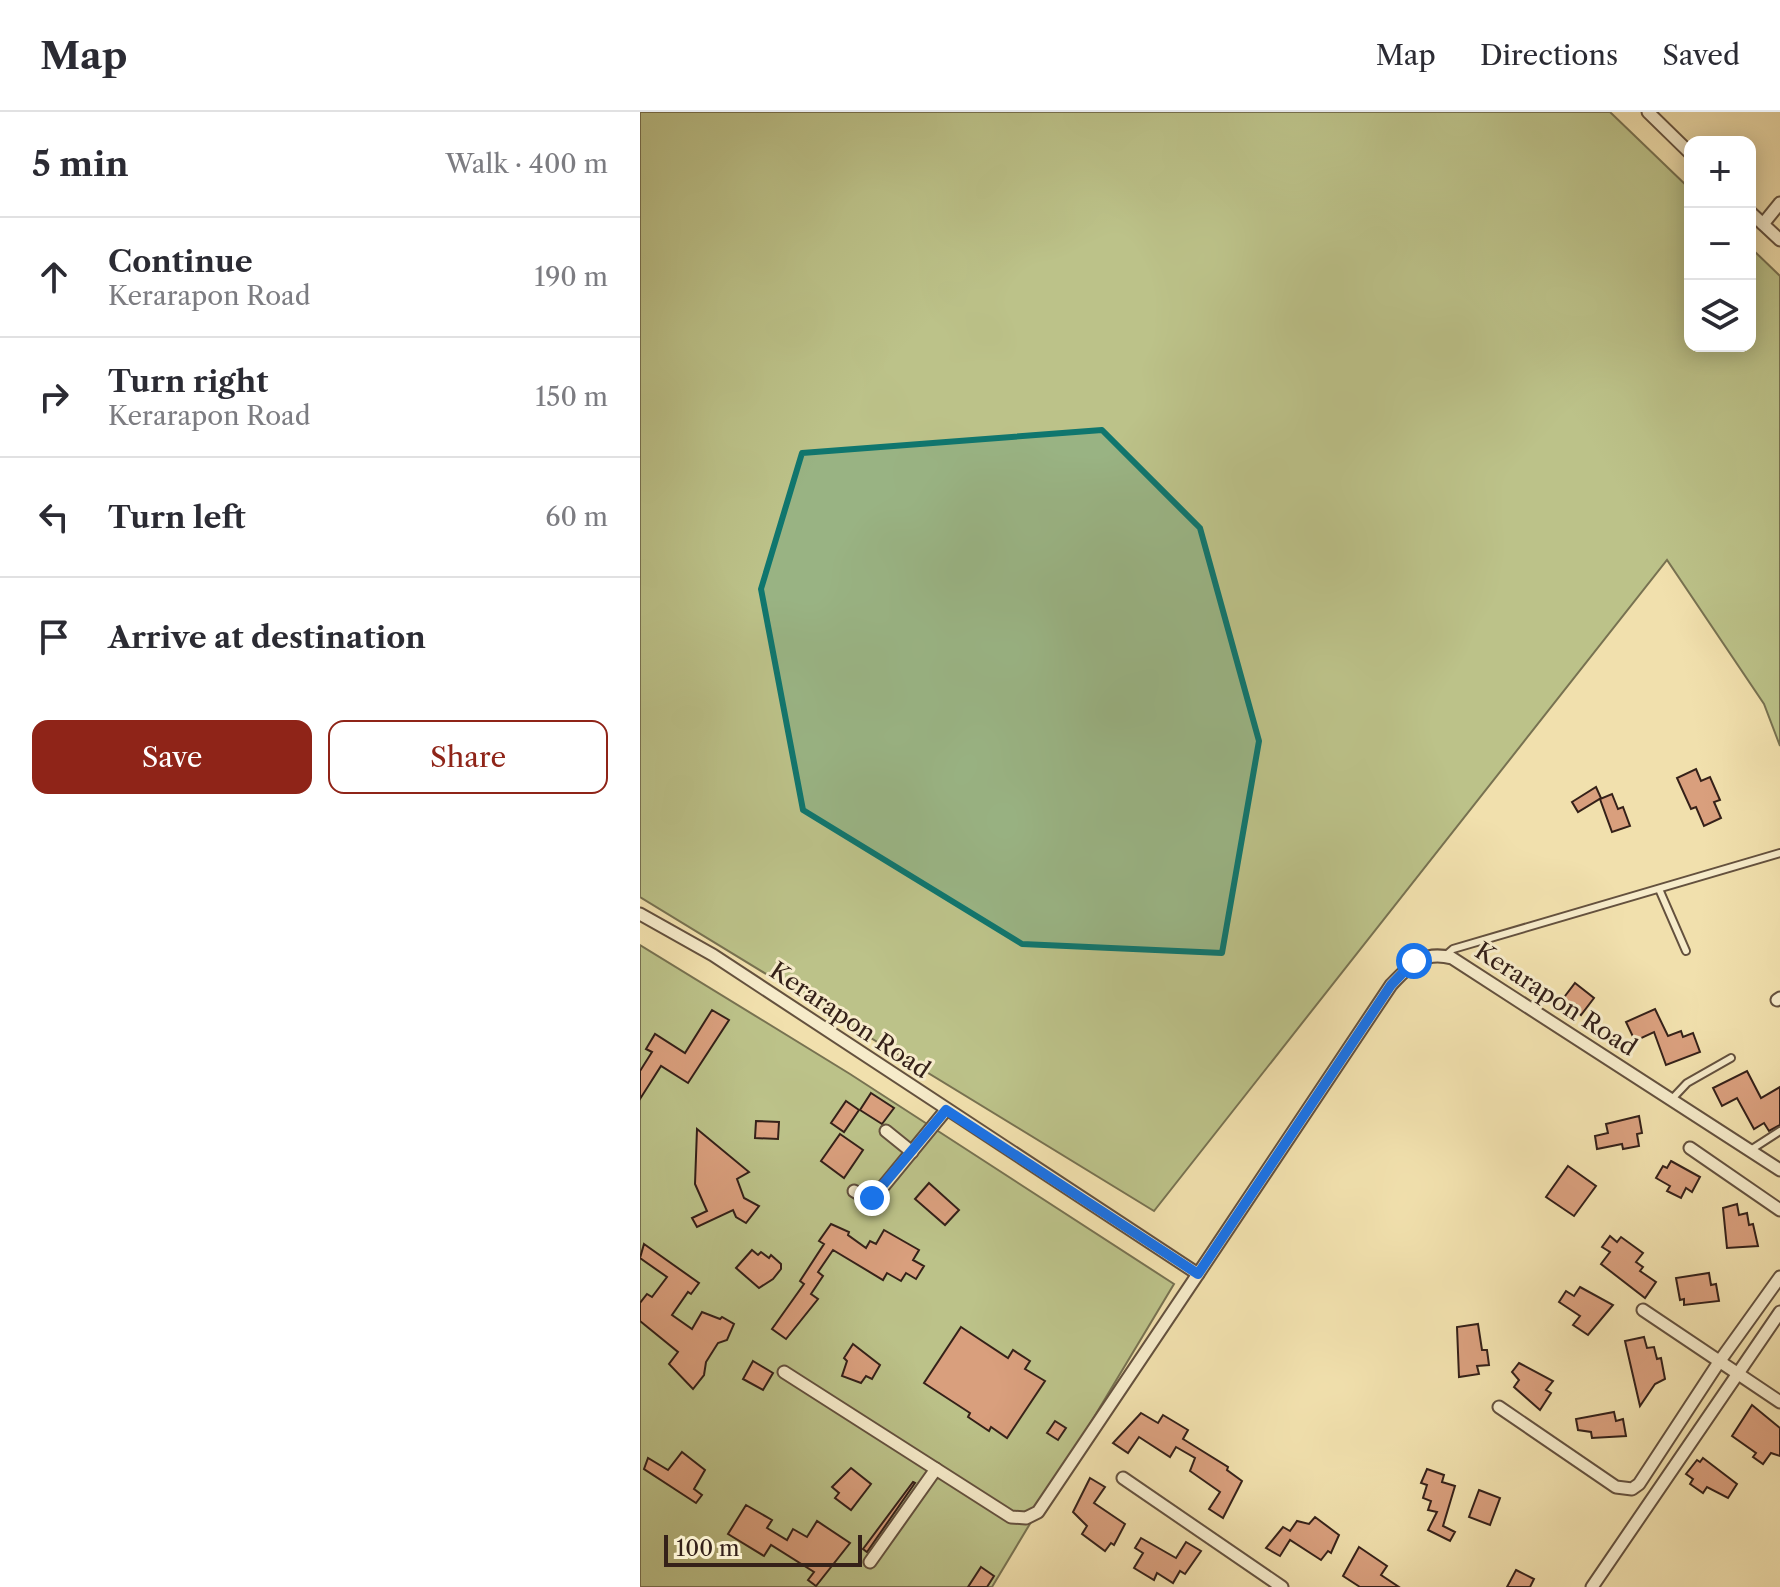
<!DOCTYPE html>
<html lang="en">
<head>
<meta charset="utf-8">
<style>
	body { margin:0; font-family:"Libre Caslon Text",serif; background:#f7f7f7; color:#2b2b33 }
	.controls { position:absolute; right:24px; top:24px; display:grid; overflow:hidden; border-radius:16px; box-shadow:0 4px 20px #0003 }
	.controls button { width:72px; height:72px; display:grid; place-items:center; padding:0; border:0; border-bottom:2px solid #e1e1e2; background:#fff; color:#2b2b33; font:40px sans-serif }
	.scale { position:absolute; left:24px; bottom:20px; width:198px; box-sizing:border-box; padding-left:8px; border:4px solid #352119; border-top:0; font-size:22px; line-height:28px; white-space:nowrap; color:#352119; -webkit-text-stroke:6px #f6ebca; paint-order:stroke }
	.stop { position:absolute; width:24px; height:24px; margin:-18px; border:6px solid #1a73e8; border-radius:50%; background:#fff }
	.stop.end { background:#1a73e8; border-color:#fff; box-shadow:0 2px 8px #0008 }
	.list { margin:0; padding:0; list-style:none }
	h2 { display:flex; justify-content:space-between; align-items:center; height:104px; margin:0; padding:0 32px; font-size:34px }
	h2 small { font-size:26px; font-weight:400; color:#7c7c81 }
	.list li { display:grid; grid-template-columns:52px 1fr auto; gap:24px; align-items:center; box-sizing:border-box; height:120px; padding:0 32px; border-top:2px solid #e1e1e2 }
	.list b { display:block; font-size:30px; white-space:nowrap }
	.list p { margin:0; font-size:26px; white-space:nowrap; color:#7c7c81 }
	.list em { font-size:26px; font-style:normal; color:#7c7c81 }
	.actions { display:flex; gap:16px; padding:24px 32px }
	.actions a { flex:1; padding:18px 0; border:2px solid #8f2418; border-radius:16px; text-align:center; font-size:28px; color:#8f2418 }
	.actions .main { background:#8f2418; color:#fff }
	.icon { flex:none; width:44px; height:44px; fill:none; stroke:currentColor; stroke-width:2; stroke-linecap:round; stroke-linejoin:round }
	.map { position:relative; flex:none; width:1140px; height:1475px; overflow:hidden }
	header { display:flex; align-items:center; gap:48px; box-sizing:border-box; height:112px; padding:0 40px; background:#fff; border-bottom:2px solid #e1e1e2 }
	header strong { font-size:38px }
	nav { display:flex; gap:44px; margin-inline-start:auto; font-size:28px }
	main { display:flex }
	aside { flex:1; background:#fff }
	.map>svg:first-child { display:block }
</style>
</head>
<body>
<header>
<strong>Map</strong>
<nav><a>Map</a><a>Directions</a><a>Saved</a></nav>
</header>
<main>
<aside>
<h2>5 min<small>Walk · 400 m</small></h2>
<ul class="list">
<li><svg class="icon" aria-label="ahead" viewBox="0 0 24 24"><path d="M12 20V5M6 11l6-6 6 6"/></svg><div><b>Continue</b><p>Kerarapon Road</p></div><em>190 m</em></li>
<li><svg class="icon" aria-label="right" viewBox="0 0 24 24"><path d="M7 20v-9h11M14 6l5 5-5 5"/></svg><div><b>Turn right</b><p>Kerarapon Road</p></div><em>150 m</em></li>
<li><svg class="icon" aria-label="left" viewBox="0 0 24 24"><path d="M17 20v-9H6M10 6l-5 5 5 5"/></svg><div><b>Turn left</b></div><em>60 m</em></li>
<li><svg class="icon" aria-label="arrive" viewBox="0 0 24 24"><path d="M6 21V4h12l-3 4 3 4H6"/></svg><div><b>Arrive at destination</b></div></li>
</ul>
<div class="actions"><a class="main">Save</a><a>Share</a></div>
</aside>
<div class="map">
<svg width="1140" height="1475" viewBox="0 0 1140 1475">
	<rect width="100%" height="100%" fill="#f1e0ad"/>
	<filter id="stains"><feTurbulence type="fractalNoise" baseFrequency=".0025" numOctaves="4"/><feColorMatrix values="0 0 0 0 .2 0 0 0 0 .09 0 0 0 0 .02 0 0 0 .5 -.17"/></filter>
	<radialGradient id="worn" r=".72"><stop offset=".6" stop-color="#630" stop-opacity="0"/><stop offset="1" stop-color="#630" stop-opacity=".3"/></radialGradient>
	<g fill="#bcc289" stroke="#787251" stroke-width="2">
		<polygon points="0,0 970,0 1050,77 1050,234 1110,234 1110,135 1140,164 1140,634 1124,592 1027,448 514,1099 0,785"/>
		<polygon points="0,833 210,962 534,1172 352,1475 0,1475"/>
	</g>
	<g fill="#d99f7d" stroke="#352119" stroke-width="2">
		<polygon points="1056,657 1061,669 1070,665 1080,688 1074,690 1081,706 1064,714 1056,695 1051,697 1037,666"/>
		<polygon points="956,675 961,686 938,700 932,690"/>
		<polygon points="972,682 978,697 983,695 990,714 972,720 960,687"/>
		<polygon points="935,871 954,886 941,903 922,888"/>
		<polygon points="1015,897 1028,924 1041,919 1043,925 1053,921 1060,940 1026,953 1014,920 995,929 986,910"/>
		<polygon points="72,898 89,908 48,971 21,954 0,987 0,959 12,940 6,937 15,922 45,941"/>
		<polygon points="1107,959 1121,986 1140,975 1140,1013 1129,1019 1124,1011 1114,1017 1097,986 1082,994 1073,976"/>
		<polygon points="231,981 254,996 242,1012 220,998"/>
		<polygon points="206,989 219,998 204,1020 191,1011"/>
		<polygon points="999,1004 1002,1021 997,1022 999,1034 983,1037 982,1032 957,1037 955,1024 968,1021 966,1012"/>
		<polygon points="116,1009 139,1010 138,1027 115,1026"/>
		<polygon points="57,1017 109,1060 97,1067 104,1086 119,1094 106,1111 96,1105 93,1098 57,1115 52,1106 67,1099 55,1072"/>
		<polygon points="200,1022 223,1038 204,1066 181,1049"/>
		<polygon points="1031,1049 1060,1065 1052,1080 1046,1076 1041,1086 1027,1079 1030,1074 1016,1066 1023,1054 1027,1056"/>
		<polygon points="928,1054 956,1074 934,1104 906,1085"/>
		<polygon points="289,1071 319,1098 305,1113 275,1087"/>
		<polygon points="1097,1092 1099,1103 1107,1101 1109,1113 1113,1112 1118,1134 1087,1136 1083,1096"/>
		<polygon points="191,1112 209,1120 208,1123 226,1136 230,1129 236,1132 244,1118 279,1138 273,1148 284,1154 276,1167 266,1161 261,1169 247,1161 243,1168 193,1138 178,1160 183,1164 171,1182 178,1187 146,1227 132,1217 164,1172 160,1169 184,1132 179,1129"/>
		<polygon points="970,1124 977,1130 981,1125 1003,1141 996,1150 1003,1155 1000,1159 1016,1170 1005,1186 961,1152 970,1140 962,1135"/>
		<polygon points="4,1132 59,1171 51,1182 48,1180 32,1203 52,1217 62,1200 80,1207 82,1205 94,1212 87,1228 78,1231 66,1250 64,1263 53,1277 29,1252 38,1240 0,1209 0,1191 7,1182 12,1185 27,1165 0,1146"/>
		<polygon points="112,1138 118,1143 121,1140 129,1146 131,1143 141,1152 141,1157 133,1167 119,1176 96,1156"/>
		<polygon points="1069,1161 1071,1173 1076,1172 1079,1189 1044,1193 1044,1187 1040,1188 1036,1166"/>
		<polygon points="940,1175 973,1193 948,1223 933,1213 940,1204 919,1190 926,1179 934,1184"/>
		<polygon points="838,1212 842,1238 847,1238 849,1253 837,1254 839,1262 819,1265 817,1215"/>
		<polygon points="321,1215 368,1246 373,1238 390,1249 385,1257 405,1269 367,1326 351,1315 349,1319 328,1305 330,1301 284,1271"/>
		<polygon points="1004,1225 1007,1236 1014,1235 1017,1247 1021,1246 1025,1267 1015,1272 1000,1294 985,1229"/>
		<polygon points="213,1232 240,1253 232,1267 226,1264 221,1271 202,1264 207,1249 204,1246"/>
		<polygon points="113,1249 133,1261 123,1278 103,1267"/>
		<polygon points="879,1251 913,1269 906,1278 911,1281 900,1298 874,1275 879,1268 872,1260"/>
		<polygon points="1112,1293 1140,1316 1140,1344 1131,1341 1123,1352 1113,1345 1116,1341 1092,1324"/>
		<polygon points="974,1300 976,1309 983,1307 986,1324 952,1326 951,1320 938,1318 936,1307"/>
		<polygon points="501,1301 518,1311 523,1303 548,1318 543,1327 588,1355 587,1358 602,1369 583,1406 569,1397 580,1380 550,1359 555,1346 536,1335 530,1345 499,1325 488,1341 473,1331"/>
		<polygon points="415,1309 426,1316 418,1328 407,1321"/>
		<polygon points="42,1340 65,1358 54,1377 62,1383 56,1391 4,1357 8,1346 28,1358"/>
		<polygon points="1063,1346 1097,1372 1088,1386 1067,1375 1063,1381 1050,1372 1053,1367 1046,1362 1057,1348 1060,1350"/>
		<polygon points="211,1356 231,1372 211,1398 195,1386 199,1381 192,1375"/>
		<polygon points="787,1357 804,1363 802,1370 815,1374 803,1414 815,1420 810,1429 788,1418 797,1400 788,1398 791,1389 783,1386 787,1373 781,1371"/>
		<polygon points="450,1366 465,1375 454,1391 485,1412 474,1433 471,1431 465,1439 442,1422 447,1414 433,1400"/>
		<polygon points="273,1370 275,1371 227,1440 223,1437"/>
		<polygon points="839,1378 860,1386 850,1413 829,1405"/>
		<polygon points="106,1393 132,1408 127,1416 147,1428 153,1417 167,1425 177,1409 210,1431 176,1474 168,1468 174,1460 131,1433 124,1444 88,1422"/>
		<polygon points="675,1405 699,1423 691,1441 688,1439 681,1448 650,1428 640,1444 626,1436 643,1415 650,1419 657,1409 669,1412"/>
		<polygon points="501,1426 536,1446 546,1430 561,1439 545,1462 540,1459 533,1471 517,1461 514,1468 494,1456 503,1441 495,1436"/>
		<polygon points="719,1435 747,1454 741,1463 759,1475 720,1475 703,1464"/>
		<polygon points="341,1455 354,1464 347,1475 328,1475"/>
		<polygon points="876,1458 894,1467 890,1475 867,1475"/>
	</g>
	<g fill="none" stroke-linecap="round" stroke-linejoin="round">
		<g stroke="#64513e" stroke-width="10">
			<g id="service">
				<polyline points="1019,777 1046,839"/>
				<polyline points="805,844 813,837 1140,741"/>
				<polyline points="1031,988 1047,971 1091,946"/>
				<polyline points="1109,1039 1140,1019"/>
			</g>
		</g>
		<g stroke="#64513e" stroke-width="15">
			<g id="minor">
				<polyline points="1008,0 1050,41"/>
				<polyline points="1110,100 1140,128"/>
				<polyline points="1123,112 1140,91"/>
				<path d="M0,802l73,41 485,319 193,-289c19,-20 32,-35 61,-27l328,212"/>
				<polyline points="1137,888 1140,886"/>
				<polyline points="246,1019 272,1040"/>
				<polyline points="1050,1036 1140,1098"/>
				<polyline points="214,1079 226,1086 237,1082 306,998"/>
				<polyline points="1003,1198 1140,1290"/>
				<polyline points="144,1260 371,1405 386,1406 398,1400 558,1162"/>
				<polyline points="859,1295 976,1375 992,1377 999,1372 1079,1250 1140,1165"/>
				<polyline points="483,1366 642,1475"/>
				<polyline points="230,1450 296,1357"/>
				<polyline points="952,1475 1140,1200"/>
			</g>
		</g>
		<use href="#service" stroke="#f6ebca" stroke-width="6"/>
		<use href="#minor" stroke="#f6ebca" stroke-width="11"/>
	</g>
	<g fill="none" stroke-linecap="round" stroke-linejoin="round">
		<polyline stroke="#1a73e8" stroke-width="10" points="232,1086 306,998 558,1162 751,873 774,849"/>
	</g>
	<path fill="#0f766e" fill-opacity="0.2" stroke="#0f766e" stroke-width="6" stroke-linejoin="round" d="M462,318l98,98 59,213 -37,212 -200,-9 -219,-134 -42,-221 41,-136z"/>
	<g text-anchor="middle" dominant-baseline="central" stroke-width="6" stroke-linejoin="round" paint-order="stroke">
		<g font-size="24" fill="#352119" stroke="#f6ebca">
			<text transform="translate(916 887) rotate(33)">Kerarapon Road</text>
			<text transform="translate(210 908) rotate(34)">Kerarapon Road</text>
		</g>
	</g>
	<rect width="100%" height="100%" filter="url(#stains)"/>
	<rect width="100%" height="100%" fill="url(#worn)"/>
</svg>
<div class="controls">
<button>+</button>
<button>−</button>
<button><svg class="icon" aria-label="layers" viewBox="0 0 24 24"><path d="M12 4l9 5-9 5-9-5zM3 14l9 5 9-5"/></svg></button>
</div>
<div class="scale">100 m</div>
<div class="stop" style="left:774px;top:849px"></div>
<div class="stop end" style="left:232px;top:1086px"></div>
</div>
</main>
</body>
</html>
